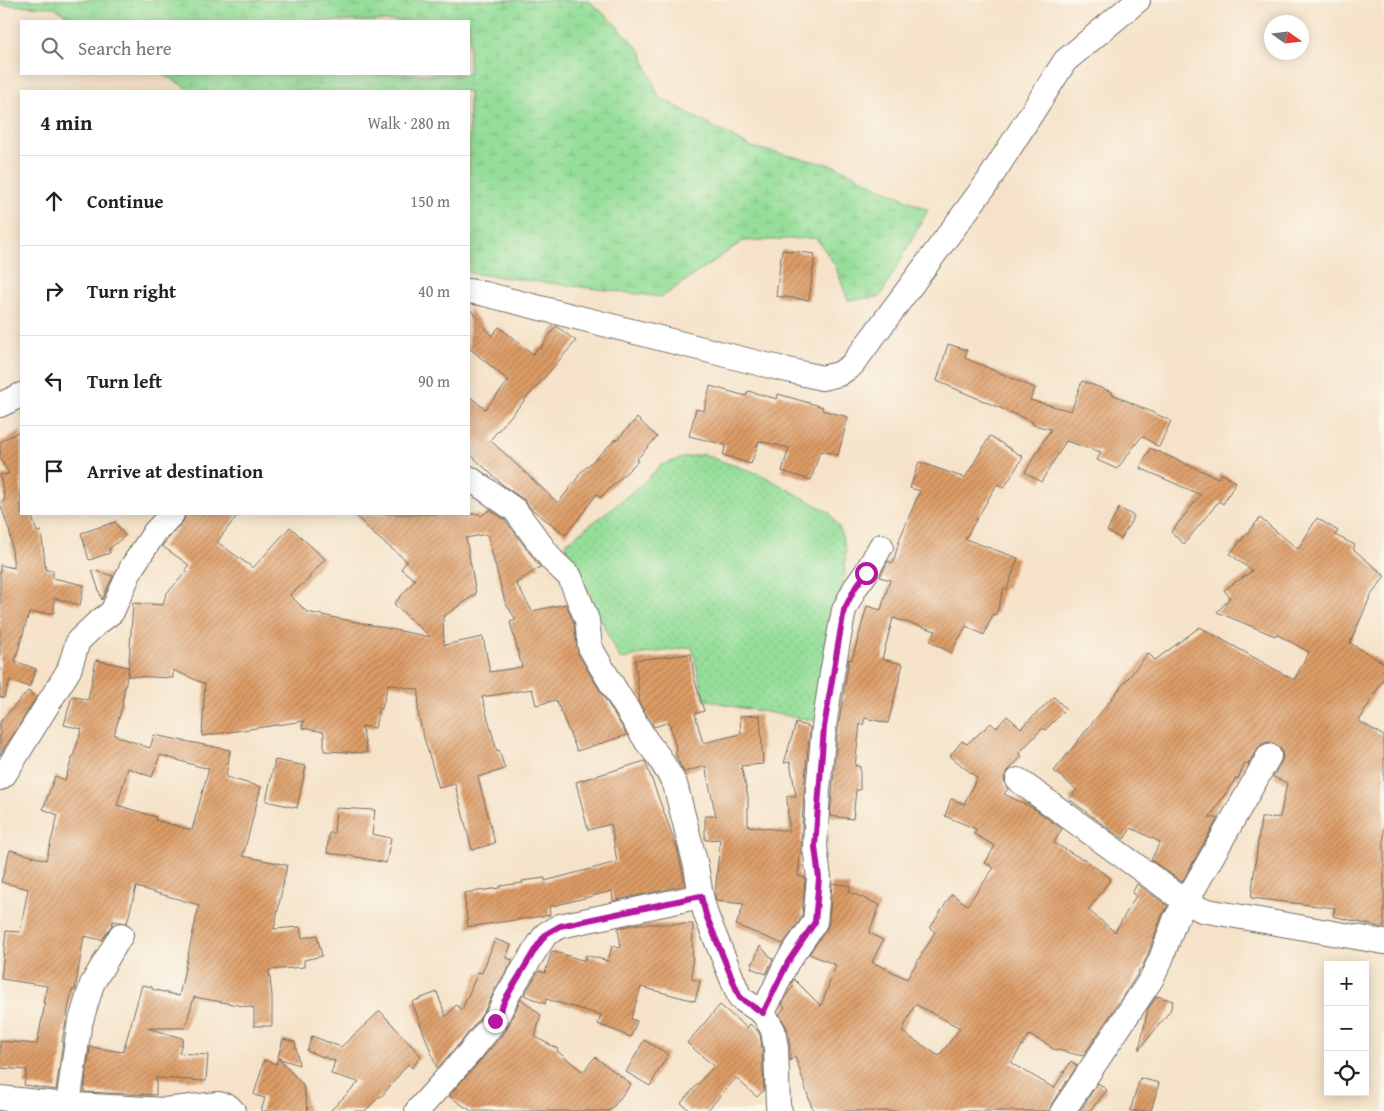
<!DOCTYPE html>
<html lang="en">
<head>
<meta charset="utf-8">
<style>
	body { margin:0; font-family:"Gentium Book Plus",serif; background:#f6f6f6; color:#222 }
	.controls { position:absolute; right:15px; bottom:15px; display:grid; overflow:hidden; border-radius:0px; box-shadow:0 2px 12px #0003 }
	.controls button { width:45px; height:45px; display:grid; place-items:center; padding:0; border:0; border-bottom:1px solid #e0e0e0; background:#fff; color:#222; font:25px sans-serif }
	.compass { position:absolute; left:1264px; top:15px; width:45px; height:45px; border-radius:50%; background:#fff; box-shadow:0 2px 12px #0003; rotate:104deg }
	.stop { position:absolute; width:15px; height:15px; margin:-11px; border:4px solid #b5179e; border-radius:50%; background:#fff }
	.stop.end { background:#b5179e; border-color:#fff; box-shadow:0 1px 5px #0008 }
	.list { margin:0; padding:0; list-style:none }
	h2 { display:flex; justify-content:space-between; align-items:center; height:65px; margin:0; padding:0 20px; font-size:21px }
	h2 small { font-size:16px; font-weight:400; color:#767676 }
	.list li { display:grid; grid-template-columns:32px 1fr auto; gap:15px; align-items:center; box-sizing:border-box; height:90px; padding:0 20px; border-top:1px solid #e0e0e0 }
	.list b { display:block; font-size:19px; white-space:nowrap }
	.list em { font-size:16px; font-style:normal; color:#767676 }
	.icon { flex:none; width:28px; height:28px; fill:none; stroke:currentColor; stroke-width:2; stroke-linecap:round; stroke-linejoin:round }
	.map { position:relative; flex:none; width:1384px; height:1111px; overflow:hidden }
	.search { position:absolute; background:#fff; box-shadow:0 2px 12px #0003; left:20px; top:20px; width:450px; height:55px; display:flex; align-items:center; gap:12px; box-sizing:border-box; padding:0 18px; border-radius:0px; color:#767676; font-size:19px }
	.panel { position:absolute; background:#fff; box-shadow:0 2px 12px #0003; left:20px; top:90px; width:450px; height:425px; border-radius:0px }
	.map>svg:first-child { display:block }
</style>
</head>
<body>
<div class="map">
<svg width="1384" height="1111" viewBox="0 0 1384 1111">
	<defs>
		<pattern id="grass-dots" width="8" height="8" patternUnits="userSpaceOnUse" patternTransform="scale(1.25)"><rect width="8" height="8" fill="#95de99"/><path d="M2 2h.1M6 6h.1" fill="none" stroke="#81bf84" stroke-width="1.8" stroke-linecap="round"/></pattern>
		<pattern id="wetland-marsh" width="20" height="14" patternUnits="userSpaceOnUse" patternTransform="scale(1.25)"><rect width="20" height="14" fill="#95de99"/><path d="M1 5h8M5 5V1M11 12h8M15 12V8" fill="none" stroke="#81bf84"/></pattern>
		<pattern id="building-hatch" width="6" height="6" patternUnits="userSpaceOnUse" patternTransform="scale(1.25)"><rect width="6" height="6" fill="#dd9c66"/><path d="M-1 1l2-2M0 6l6-6M5 7l2-2" fill="none" stroke="#b37f54"/></pattern>
	</defs>
	<rect width="100%" height="100%" fill="#fbf7ec"/>
	<filter id="ink" filterUnits="userSpaceOnUse"><feTurbulence type="fractalNoise" baseFrequency=".02" numOctaves="2"/><feDisplacementMap in="SourceGraphic" scale="10" xChannelSelector="R" yChannelSelector="G"/><feConvolveMatrix kernelMatrix="1 2 1 2 8 2 1 2 1" color-interpolation-filters="sRGB"/></filter>
	<filter id="wash" filterUnits="userSpaceOnUse"><feTurbulence type="fractalNoise" baseFrequency=".0096" numOctaves="4" result="noise"/><feDisplacementMap in="SourceGraphic" scale="20" xChannelSelector="R" yChannelSelector="G"/><feGaussianBlur stdDeviation="1.12" result="paint"/><feColorMatrix in="noise" values="0 0 0 0 0 0 0 0 0 0 0 0 0 0 0 0 0 1.4 0 .05"/><feComposite in="paint" operator="in"/></filter>
	<g filter="url(#wash)">
		<rect width="100%" height="100%" fill="#f5e2c8"/>
		<polygon fill="url(#grass-dots)" stroke="#608462" points="704,454 718,460 760,474 829,512 840,529 846,550 845,572 818,721 736,707 704,699 692,647 637,655 621,660 612,644 592,599 567,559 566,543 614,507 645,481 661,465 682,458"/>
		<polygon fill="url(#wetland-marsh)" stroke="#608462" points="0,0 588,0 612,21 641,51 659,97 751,147 835,166 928,210 880,297 848,300 835,265 816,238 743,241 662,297 469,273 469,91 193,91 162,74 469,74 469,21 76,21 53,7 1,5 0,5"/>
		<g id="blocks">
			<g fill="url(#building-hatch)" fill-rule="evenodd">
				<polygon points="782,250 815,254 809,300 776,296"/>
				<polygon points="469,308 492,336 499,327 533,354 538,347 540,349 556,326 576,341 490,440 558,503 579,476 578,475 616,439 617,440 637,418 657,437 636,460 638,461 600,498 597,494 566,535 530,508 523,499 503,485 469,453 469,396 485,409 509,381 469,348"/>
				<polygon points="948,344 967,350 965,358 1035,388 1030,400 1071,411 1082,381 1112,392 1112,394 1171,421 1159,447 1142,436 1117,469 1097,460 1101,452 1066,441 1041,482 1025,472 1051,429 1033,425 1033,422 937,381"/>
				<polygon points="710,386 746,396 748,391 777,399 778,394 823,407 822,410 848,417 838,455 820,451 811,480 782,471 789,448 759,441 751,464 723,455 726,445 689,436 696,409 704,411"/>
				<polygon points="21,430 21,514 31,514 37,532 41,531 46,570 53,570 53,578 84,585 80,605 54,598 54,613 29,613 15,661 36,669 29,687 10,680 4,698 0,697 0,565 14,568 10,533 0,503 5,500 0,475 9,474 0,458 0,442"/>
				<polygon points="990,436 1023,457 1004,488 997,484 965,539 1018,558 1007,589 1004,588 996,615 993,614 984,635 966,626 951,653 930,641 936,631 893,618 882,659 903,664 888,723 865,718 863,725 860,724 855,766 860,766 860,790 856,790 853,819 830,816 838,729 849,659 852,660 867,606 881,610 890,580 880,577 888,561 893,563 900,538 920,491 910,488 919,462 965,478"/>
				<polygon points="1150,448 1218,478 1221,473 1236,482 1223,504 1219,501 1184,544 1171,532 1201,495 1140,468"/>
				<polygon points="1119,508 1134,516 1121,539 1107,531"/>
				<path d="M490,510l15,10 35,47 -24,16 16,28 34,-7 8,19 4,31 49,81 -50,16 -21,-51 -20,5 -4,-16 -50,8 15,54 2,-1 6,19 -27,8 17,66 -23,7 -17,-66 -16,4 -17,-57 -4,-19 1,-22 -31,-6 -6,25 -3,-1 -4,20 -13,-2 5,27 -43,-2v-19l-22,-4 2,-7 -102,15 3,-52 -32,-14v8l-45,-2 5,-73 30,2 3,-11 21,-23 -2,-2 4,-4 -27,-19 20,-23 3,-5v-4h53l-21,28 36,26 37,-41 35,32 -16,18 1,1 -20,17 17,17 123,25 -36,-33 21,-24 -14,-11 6,-8 -36,-29 -16,-18h124l2,2zM487,534l18,68 11,18 -6,2 12,45 -32,5 -7,-35 -39,8 -1,-28 33,-23 -10,-56z"/>
				<polygon points="1260,518 1298,549 1317,518 1338,531 1335,535 1355,545 1353,549 1384,575 1384,578 1371,595 1350,643 1384,663 1384,678 1359,721 1384,736 1384,928 1333,916 1335,908 1251,898 1261,818 1280,817 1287,783 1273,777 1281,763 1283,756 1281,749 1275,744 1268,742 1262,744 1257,749 1248,765 1245,763 1238,779 1236,778 1209,818 1218,818 1182,882 1151,860 1160,842 1131,828 1124,839 1116,834 1069,799 1077,790 1054,771 1148,653 1155,660 1200,627 1294,680 1309,652 1276,634 1275,636 1217,612 1230,598 1224,590 1252,571 1230,554"/>
				<polygon points="115,522 125,536 109,549 110,553 89,560 81,533"/>
				<polygon points="92,570 113,576 102,600"/>
				<polygon points="691,654 694,677 704,711 695,714 703,743 741,734 740,716 760,715 763,764 741,766 748,796 748,826 789,831 787,796 796,796 790,762 784,763 796,723 810,727 804,789 801,848 798,876 805,878 802,917 783,944 736,925 744,904 716,901 715,895 720,839 705,840 705,816 716,816 705,766 684,772 679,763 675,752 677,752 669,722 654,727 640,704 635,660"/>
				<path d="M96,660l33,7 -7,35 1,1 -9,32 36,13 4,-13 76,15 -4,27 35,10 -18,69 44,9 -13,64 26,-2 2,11 15,-3 5,21 -18,4v7l-35,3 3,26v30h-18v-18l-60,-11 -9,31h-38l35,10 1,1 -4,14 29,2 -2,26 -50,-3v17l-72,-3 6,-45 33,5 19,-67 10,2v2l27,7 20,-91 -63,-18 -9,36 -14,-2 -1,4 -10,15 -18,-4 -9,54h-3l-10,52h1l-7,48 -32,-5 3,-15 -27,-2v-27l37,3 8,-41h-2l4,-17 -46,-7 5,-48 14,1 8,-43 -27,-7 9,-32 36,10 12,-45 -15,-6 12,-33 10,4 17,-51 -18,-4 8,-29 16,4zM160,755l41,12 8,1 -17,62 -37,-10 1,-3 -39,-12 11,-37 24,9z"/>
				<polygon points="28,691 36,698 0,755 0,722"/>
				<path d="M1054,697l12,12 -21,21 -2,-2 -24,25 3,3 -15,16 -3,6 1,7 3,4 -4,5 31,15 27,20 -8,14 28,16 1,-1 28,21 -23,31 27,22 21,-36 -4,-3 5,-9 31,22 -6,9 -14,39 -6,14 -4,3 1,1 -56,84 -30,-7 -6,-5 -18,-9 -18,28 43,25 17,-27 6,5 -25,37 -3,8h-236l-18,-55 -5,5v-15l-3,-18 -8,-14 6,-6 -3,-3 7,-14 5,-5 -3,-1 3,-6 27,27 15,-41 -27,-11 17,-24 3,-6 3,-41 18,3 -1,6 31,13 -11,28 14,7 -11,22 35,17 28,-47 -5,-4 22,-34 15,11 27,-37 -9,-5 10,-17 -21,-12 2,-5 -31,-13 6,-17 13,5 13,-26 -27,-22 12,-15 5,3 24,-21 5,5 11,-12 14,12zM915,1004l45,24 -21,28 -37,-24z"/>
				<polygon points="275,760 306,766 297,808 266,801"/>
				<polygon points="645,761 677,848 685,885 613,901 612,891 549,907 550,915 468,927 464,893 500,888 500,886 523,883 522,881 545,878 545,881 617,862 611,824 588,830 576,782"/>
				<polygon points="336,808 375,810 372,834 391,838 386,863 352,856 327,853 329,833 334,833"/>
				<polygon points="638,924 693,924 692,979 700,981 695,1001 641,987 631,1019 637,1021 631,1037 598,1024 601,1015 546,999 545,1004 524,995 539,971 545,973 552,951 585,961 586,955 608,961 612,946 621,948 618,928"/>
				<polygon points="495,939 511,945 506,958 513,960 495,989 483,1014 461,1042 437,1068 412,1002 437,992 446,1017 456,1005 462,1010 478,972 482,973"/>
				<polygon points="760,946 773,959 766,974 751,968"/>
				<polygon points="1157,996 1173,1001 1170,1011 1139,1050 1148,1009"/>
				<polygon points="521,999 541,1015 535,1037 558,1049 557,1051 583,1072 595,1057 631,1084 610,1111 471,1111 449,1096 481,1060 506,1030"/>
				<polygon points="720,1005 747,1028 750,1024 757,1030 760,1035 762,1049 764,1090 757,1097 736,1078 707,1111 690,1111 681,1103 714,1066 687,1043"/>
				<polygon points="380,1011 421,1056 412,1068 408,1064 381,1097 380,1096 365,1111 330,1111 359,1082 331,1074 335,1061 307,1051 312,1036 341,1047"/>
				<polygon points="283,1039 295,1042 299,1065 278,1058 303,1085 308,1111 261,1111 265,1098 254,1095 264,1060 276,1064"/>
				<polygon points="644,1040 668,1054 650,1086 626,1072"/>
				<polygon points="1140,1078 1159,1083 1151,1111 1130,1111"/>
				<polygon points="1098,1083 1107,1090 1090,1111 1080,1111"/>
			</g>
		</g>
	</g>
	<g filter="url(#ink)">
		<use href="#blocks" fill-opacity="0" stroke="#726b62" stroke-width="1"/>
		<g fill="none" stroke-linecap="round" stroke-linejoin="round">
			<g stroke="#726b62" stroke-width="26">
				<g id="minor">
					<polyline points="469,291 485,294 762,364 822,378 839,374 852,365 987,183 1065,61 1138,0"/>
					<polyline points="0,405 21,395"/>
					<polyline points="469,478 515,510 552,560 570,577 587,620 590,647 602,668 647,742 659,757 675,784 696,866 701,896 706,915 740,998 763,1013 773,1030 776,1048 778,1106 780,1111"/>
					<polyline points="0,778 4,775 69,670 78,641 96,624 112,612 132,567 155,532 172,514"/>
					<polyline points="1018,780 1186,902 1202,910 1384,942"/>
					<polyline points="763,1013 787,962 815,922 819,878 815,847 818,790 824,727 832,673 844,610 855,588 866,573 881,546"/>
					<polyline points="0,1098 57,1104 164,1110 218,1104 228,1106 233,1111"/>
					<polyline points="68,1104 79,1027 92,984 121,935"/>
					<polyline points="417,1111 471,1051 495,1021 507,996 536,949 546,934 560,926 701,896"/>
					<polyline points="1063,1111 1152,978 1161,959 1175,920 1186,902 1269,756"/>
				</g>
			</g>
			<use href="#minor" stroke="#fff" stroke-width="24"/>
		</g>
	</g>
	<g fill="none" stroke-linecap="round" stroke-linejoin="round" filter="url(#ink)">
		<polyline stroke="#b5179e" stroke-width="6" points="495,1021 507,996 536,948 546,934 560,926 701,896 706,915 740,998 763,1013 788,962 815,922 819,878 815,847 824,727 844,610 855,588 866,573"/>
	</g>
</svg>
<div class="controls">
<button>+</button>
<button>−</button>
<button><svg class="icon" aria-label="locate" viewBox="0 0 24 24"><circle cx="12" cy="12" r="6"/><path d="M12 2v4M12 18v4M2 12h4M18 12h4"/></svg></button>
</div>
<svg class="compass" viewBox="-18 -18 36 36"><path d="M0-13l5 13h-10z" fill="#e53935"/><path d="M0 13l5-13h-10z" fill="#767676"/></svg>
<div class="stop" style="left:866px;top:573px"></div>
<div class="stop end" style="left:495px;top:1021px"></div>
<div class="search"><svg class="icon" aria-label="search" viewBox="0 0 24 24"><circle cx="10" cy="10" r="6"/><path d="M15 15l6 6"/></svg>Search here</div>
<section class="panel">
<h2>4 min<small>Walk · 280 m</small></h2>
<ul class="list">
<li><svg class="icon" aria-label="ahead" viewBox="0 0 24 24"><path d="M12 20V5M6 11l6-6 6 6"/></svg><div><b>Continue</b></div><em>150 m</em></li>
<li><svg class="icon" aria-label="right" viewBox="0 0 24 24"><path d="M7 20v-9h11M14 6l5 5-5 5"/></svg><div><b>Turn right</b></div><em>40 m</em></li>
<li><svg class="icon" aria-label="left" viewBox="0 0 24 24"><path d="M17 20v-9H6M10 6l-5 5 5 5"/></svg><div><b>Turn left</b></div><em>90 m</em></li>
<li><svg class="icon" aria-label="arrive" viewBox="0 0 24 24"><path d="M6 21V4h12l-3 4 3 4H6"/></svg><div><b>Arrive at destination</b></div></li>
</ul>
</section>
</div>
</body>
</html>
